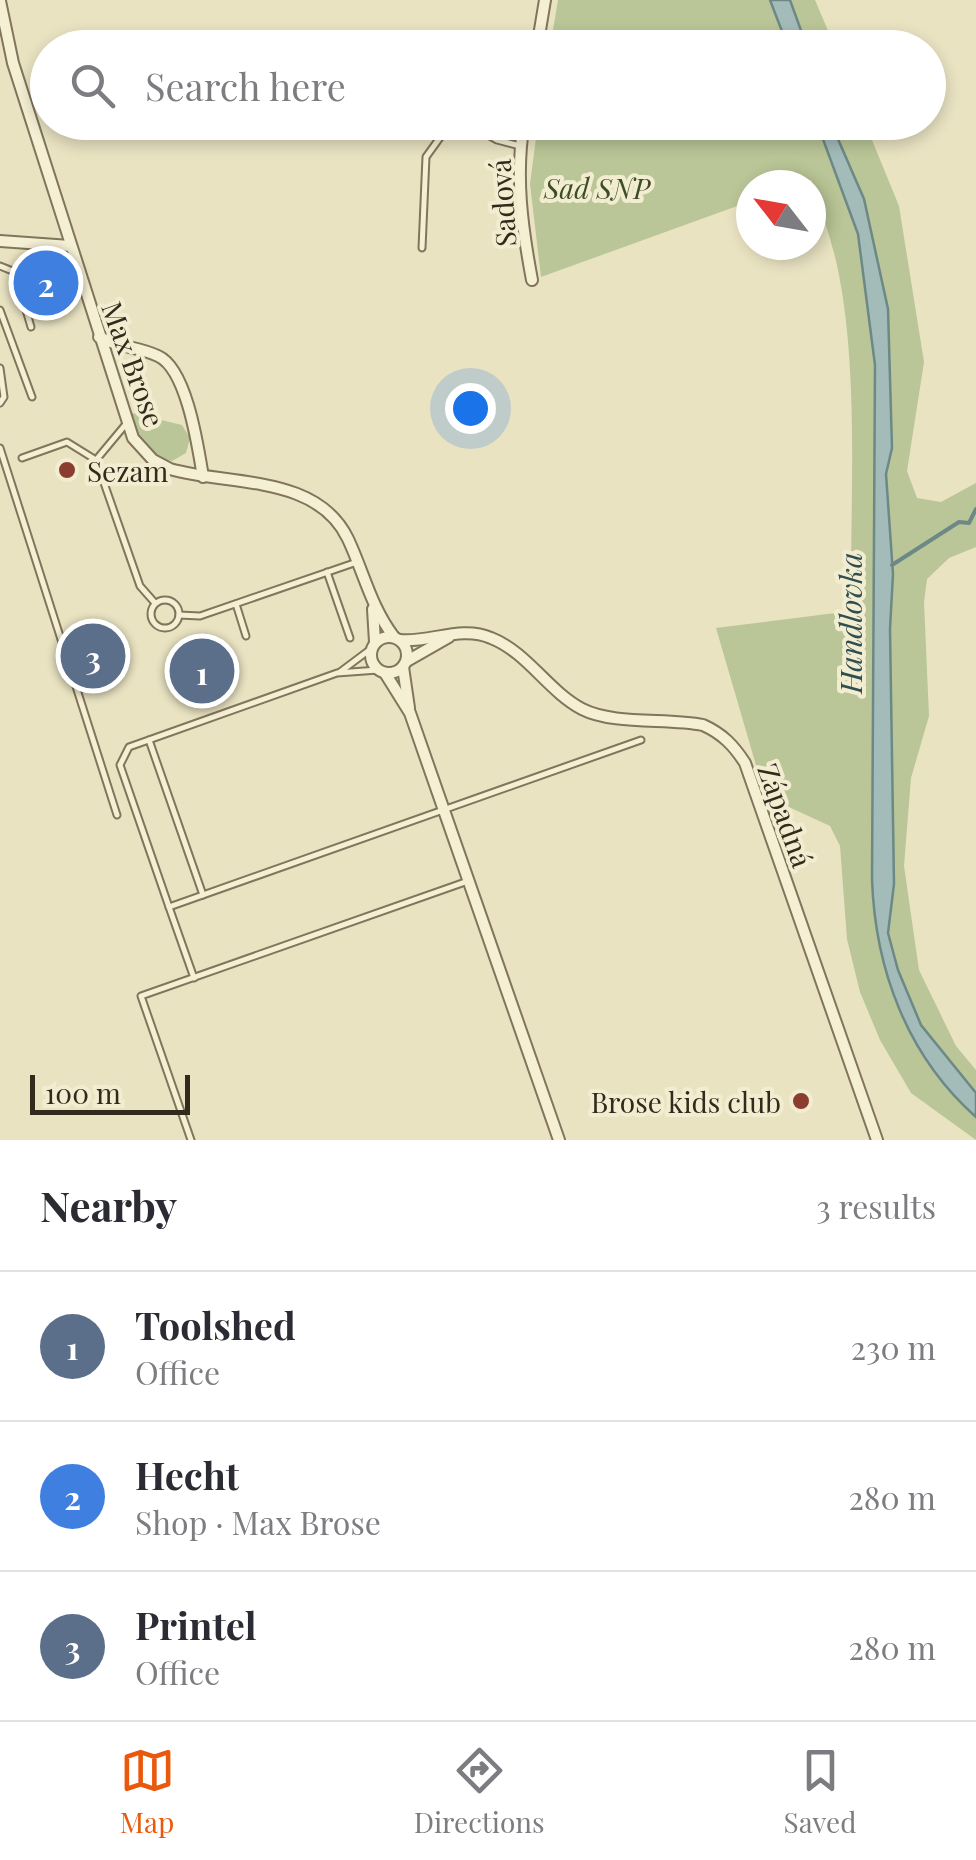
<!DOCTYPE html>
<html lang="en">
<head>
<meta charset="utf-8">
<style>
	body { margin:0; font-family:"Playfair Display",serif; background:#f7f7f7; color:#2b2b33 }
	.compass { position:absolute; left:736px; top:170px; width:90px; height:90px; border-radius:50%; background:#fff; box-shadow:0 5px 15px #0003; rotate:301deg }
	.scale { position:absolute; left:30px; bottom:25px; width:160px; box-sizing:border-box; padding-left:10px; border:5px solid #322b1d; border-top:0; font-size:28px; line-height:35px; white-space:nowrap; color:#322b1d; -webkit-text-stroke:8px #f2edd0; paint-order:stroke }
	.you { position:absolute; left:470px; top:408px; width:35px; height:35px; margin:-25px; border:8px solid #fff; border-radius:50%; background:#1a73e8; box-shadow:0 0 0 15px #1a73e833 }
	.badge { display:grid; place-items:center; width:65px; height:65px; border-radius:50%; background:#ea580c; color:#fff; font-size:32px; font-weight:700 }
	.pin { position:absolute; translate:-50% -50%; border:5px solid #fff; box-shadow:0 2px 10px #0006 }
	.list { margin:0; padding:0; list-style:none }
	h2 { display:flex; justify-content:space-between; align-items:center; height:130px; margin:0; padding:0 40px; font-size:42px }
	h2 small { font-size:32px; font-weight:400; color:#7c7c81 }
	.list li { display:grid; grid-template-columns:65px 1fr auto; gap:30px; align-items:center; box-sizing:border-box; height:150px; padding:0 40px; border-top:2px solid #e1e1e2 }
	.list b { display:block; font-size:38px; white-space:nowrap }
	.list p { margin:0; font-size:32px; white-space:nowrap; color:#7c7c81 }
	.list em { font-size:32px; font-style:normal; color:#7c7c81 }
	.icon { flex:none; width:55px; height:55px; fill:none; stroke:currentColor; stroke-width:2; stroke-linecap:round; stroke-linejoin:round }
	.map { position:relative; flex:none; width:976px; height:1140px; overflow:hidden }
	.search { position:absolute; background:#fff; box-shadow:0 5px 15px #0003; left:30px; right:30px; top:30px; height:110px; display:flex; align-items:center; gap:25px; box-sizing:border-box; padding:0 35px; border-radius:55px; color:#7c7c81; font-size:38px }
	.sheet { height:580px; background:#fff }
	nav { display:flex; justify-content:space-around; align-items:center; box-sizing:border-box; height:140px; border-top:2px solid #e1e1e2; background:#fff; font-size:28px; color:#7c7c81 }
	nav a { display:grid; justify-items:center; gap:5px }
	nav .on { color:#ea580c }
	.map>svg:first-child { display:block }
</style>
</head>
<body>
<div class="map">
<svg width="976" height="1140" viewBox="0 0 976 1140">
	<rect width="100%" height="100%" fill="#e9e3c2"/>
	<g fill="#bac697">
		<polygon points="558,0 815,0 835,47 550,48"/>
		<path d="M538,123h327l34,83 25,156 -17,109 10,27 24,4 35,-19v64l-27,11 -22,21 -3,23 5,114 -18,62 -7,88 15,104 37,76 20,24v70l-65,-47 -31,-53 -20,-48 -13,-53 -7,-93 -10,-20 -65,-30 -49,-168 135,-17c-1,-106 8,-233 -12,-336 -6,-32 -18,-64 -28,-95l-16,5h-44v16l-210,76 -11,-93z"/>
		<path d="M128,412l54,13 8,13 -4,15 -14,8c-24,-6 -35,-28 -44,-49z"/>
	</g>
	<g fill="#a4bcb9" stroke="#6c8986" stroke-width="2.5">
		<polygon points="770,0 790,0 807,47 788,47"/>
		<path d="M817,123h14l33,76 24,110 4,139 -6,26 7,100 -3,55 4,255 -6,49 10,37 23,55 55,68v24c-69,-61 -101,-148 -104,-238l3,-514 -17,-131z"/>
	</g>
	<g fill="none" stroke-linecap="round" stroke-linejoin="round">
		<polyline stroke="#6c8986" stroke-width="4" points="892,565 959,522 969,523 976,509"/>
		<g stroke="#81755b" stroke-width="9">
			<g id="lane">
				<polyline points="422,248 426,157 444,132 479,130 497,140 520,146"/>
				<polyline points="0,266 15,272 54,264"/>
				<polyline points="15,272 31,327"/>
				<polyline points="0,310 32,397"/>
				<polyline points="0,368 4,397 0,403"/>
				<polyline points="126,424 96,460 140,586 155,603"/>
				<polyline points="0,448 117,815"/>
				<polyline points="22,458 67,442 96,460"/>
				<polyline points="327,572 350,638"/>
				<circle cx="165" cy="614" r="14"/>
				<polyline points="236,604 246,636"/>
				<polyline points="179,615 200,616 357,562"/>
				<polyline points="378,670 337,673 129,747 120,765 169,907 641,740"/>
				<polyline points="340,672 372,648"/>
				<polyline points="149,740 203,895"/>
				<polyline points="169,907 194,978"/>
				<polyline points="191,1140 141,996 468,881"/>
			</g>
		</g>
		<g stroke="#81755b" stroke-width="14">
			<g id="street">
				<path d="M0,1l13,62 120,375 20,22 17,9c60,17 147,5 178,70 16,34 23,68 46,98"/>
				<polyline points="537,48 545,0"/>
				<path d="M524,122c-9,54 -2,105 8,158"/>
				<polyline points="0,241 70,246"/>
				<path d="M99,337c19,10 40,10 59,19 29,13 40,91 45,121"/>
				<polyline points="373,609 375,642"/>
				<circle cx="389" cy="655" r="18"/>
				<path d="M400,640c30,3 61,-15 91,-2 36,14 57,53 91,71 31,16 85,9 121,16 20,9 31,21 42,38l132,377"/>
				<polyline points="407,661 449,637"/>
				<polyline points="403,667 409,708"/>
				<polyline points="385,673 410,713 559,1140"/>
			</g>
		</g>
		<use href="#lane" stroke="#f5f0d4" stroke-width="5"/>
		<use href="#street" stroke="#f5f0d4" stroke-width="10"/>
	</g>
	<g fill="#8b3d30" stroke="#f2edd0" stroke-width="4">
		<circle cx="67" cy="470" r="10"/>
		<circle cx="801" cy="1101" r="10"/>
	</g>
	<g text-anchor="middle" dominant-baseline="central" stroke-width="8" stroke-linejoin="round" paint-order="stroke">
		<g font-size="28" font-style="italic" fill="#3d4d26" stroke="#f2edd0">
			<text x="597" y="187">Sad SNP</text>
		</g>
		<g font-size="28" fill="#322b1d" stroke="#f2edd0">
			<text transform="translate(502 203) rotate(-94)">Sadová</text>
			<text transform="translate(134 364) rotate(70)">Max Brose</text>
			<text transform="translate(786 815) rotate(70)">Západná</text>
		</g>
		<g font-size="28" fill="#322b1d" stroke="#f2edd0" text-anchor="start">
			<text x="87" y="470">Sezam</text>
			<text x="781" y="1101" text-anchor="end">Brose kids club</text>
		</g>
		<g font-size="30" font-style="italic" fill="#2e4e51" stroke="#f2edd0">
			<text transform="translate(850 623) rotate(-90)">Handlovka</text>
		</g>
	</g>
</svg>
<svg class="compass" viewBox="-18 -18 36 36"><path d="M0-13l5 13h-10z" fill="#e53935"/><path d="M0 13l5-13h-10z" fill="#7c7c81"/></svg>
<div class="scale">100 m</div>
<div class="you"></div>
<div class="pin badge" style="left:202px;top:671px;background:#5c6f8a">1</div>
<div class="pin badge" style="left:46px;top:283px;background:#3f7fe0">2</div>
<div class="pin badge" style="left:93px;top:656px;background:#5c6f8a">3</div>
<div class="search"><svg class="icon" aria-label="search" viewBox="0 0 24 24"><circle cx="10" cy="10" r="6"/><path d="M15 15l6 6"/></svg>Search here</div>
</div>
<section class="sheet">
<h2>Nearby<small>3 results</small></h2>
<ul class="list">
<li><span class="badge" style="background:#5c6f8a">1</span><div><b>Toolshed</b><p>Office</p></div><em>230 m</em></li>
<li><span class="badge" style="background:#3f7fe0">2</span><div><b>Hecht</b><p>Shop · Max Brose</p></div><em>280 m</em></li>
<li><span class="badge" style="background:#5c6f8a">3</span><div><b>Printel</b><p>Office</p></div><em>280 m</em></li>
</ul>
</section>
<nav>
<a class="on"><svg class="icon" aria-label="map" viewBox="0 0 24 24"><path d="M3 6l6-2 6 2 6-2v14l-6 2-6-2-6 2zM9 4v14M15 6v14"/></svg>Map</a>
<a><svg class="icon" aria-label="directions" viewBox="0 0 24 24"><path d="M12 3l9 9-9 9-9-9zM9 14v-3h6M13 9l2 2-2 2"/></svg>Directions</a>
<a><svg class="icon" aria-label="saved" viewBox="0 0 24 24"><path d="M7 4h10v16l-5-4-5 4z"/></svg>Saved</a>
</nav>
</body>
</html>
